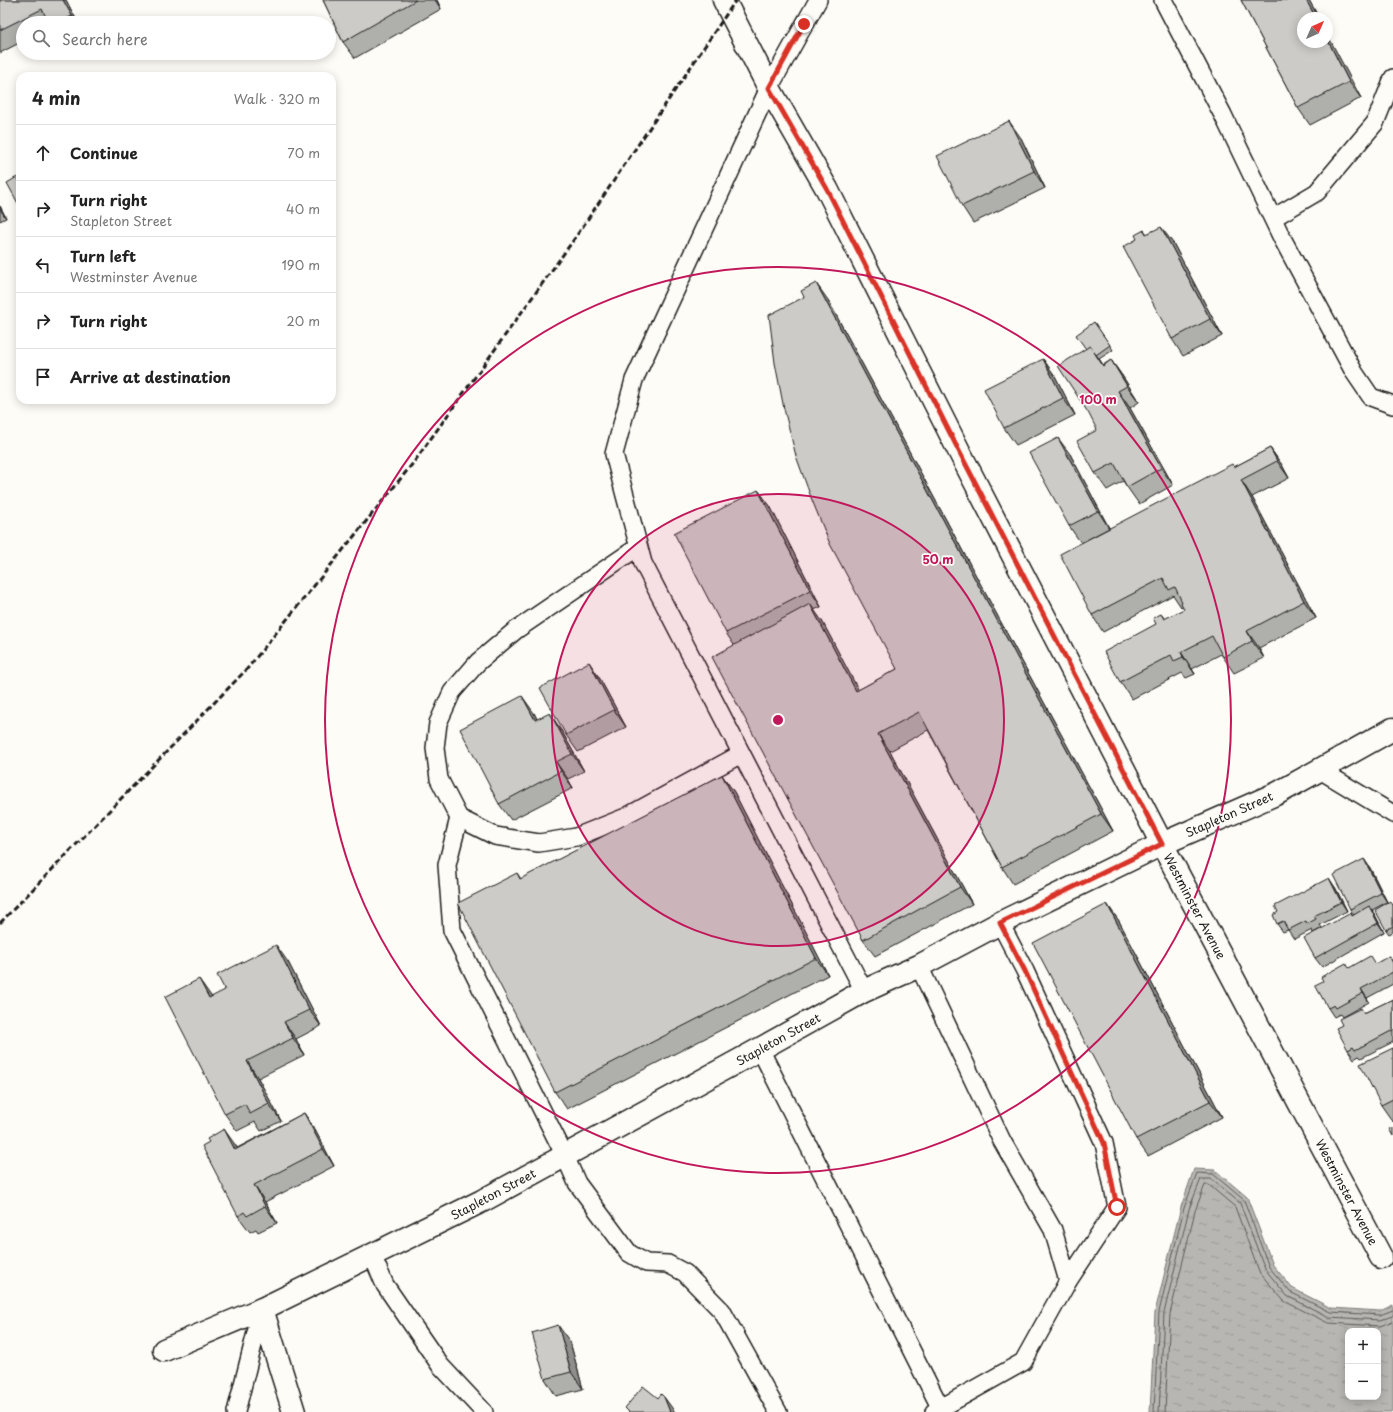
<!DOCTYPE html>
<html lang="en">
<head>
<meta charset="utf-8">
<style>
	body { margin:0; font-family:"Playpen Sans",sans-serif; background:#f6f6f6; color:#222 }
	.controls { position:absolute; right:12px; bottom:12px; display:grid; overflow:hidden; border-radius:8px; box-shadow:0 2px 10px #0003 }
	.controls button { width:36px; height:36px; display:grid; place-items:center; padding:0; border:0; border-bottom:1px solid #e0e0e0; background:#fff; color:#222; font:20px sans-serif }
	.compass { position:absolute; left:1297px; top:12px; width:36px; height:36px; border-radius:50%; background:#fff; box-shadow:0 2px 10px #0003; rotate:45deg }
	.stop { position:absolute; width:12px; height:12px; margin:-9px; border:3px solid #d93025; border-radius:50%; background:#fff }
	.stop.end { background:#d93025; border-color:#fff; box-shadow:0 1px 4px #0008 }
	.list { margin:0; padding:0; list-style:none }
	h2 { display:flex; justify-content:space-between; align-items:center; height:52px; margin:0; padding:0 16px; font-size:17px }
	h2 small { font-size:13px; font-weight:400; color:#767676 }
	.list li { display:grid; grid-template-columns:26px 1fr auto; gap:12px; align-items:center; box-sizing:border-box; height:56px; padding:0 16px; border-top:1px solid #e0e0e0 }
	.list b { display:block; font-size:15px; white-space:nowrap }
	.list p { margin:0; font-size:13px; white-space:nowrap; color:#767676 }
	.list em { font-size:13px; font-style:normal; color:#767676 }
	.icon { flex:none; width:22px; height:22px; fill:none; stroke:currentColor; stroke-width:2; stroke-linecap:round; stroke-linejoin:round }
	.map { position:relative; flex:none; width:1393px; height:1412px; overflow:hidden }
	.search { position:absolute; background:#fff; box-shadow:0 2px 10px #0003; left:16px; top:16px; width:320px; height:44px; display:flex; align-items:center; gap:10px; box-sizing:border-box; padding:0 14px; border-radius:22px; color:#767676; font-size:15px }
	.panel { position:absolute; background:#fff; box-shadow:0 2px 10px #0003; left:16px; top:72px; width:320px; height:332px; border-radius:12px }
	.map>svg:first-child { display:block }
</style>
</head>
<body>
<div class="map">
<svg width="1393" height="1412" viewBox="0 0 1393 1412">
	<defs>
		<pattern id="water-ripples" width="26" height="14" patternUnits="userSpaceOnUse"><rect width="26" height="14" fill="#b7b6b2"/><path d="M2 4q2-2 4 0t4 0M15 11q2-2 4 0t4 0" fill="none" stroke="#9d9c98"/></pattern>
	</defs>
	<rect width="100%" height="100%" fill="#fdfcf7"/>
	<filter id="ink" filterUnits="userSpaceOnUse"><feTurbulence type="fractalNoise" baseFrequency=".025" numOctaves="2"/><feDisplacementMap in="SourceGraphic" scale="8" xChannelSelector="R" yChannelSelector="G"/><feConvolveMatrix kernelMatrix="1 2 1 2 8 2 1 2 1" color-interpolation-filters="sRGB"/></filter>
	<g filter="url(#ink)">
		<path fill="url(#water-ripples)" stroke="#797876" fill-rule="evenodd" d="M1194,1169l21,1 32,27 26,68 19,23 39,20 49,3 13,-6v107h-243l5,-100 26,-105zM1348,1331h30v66h-30z"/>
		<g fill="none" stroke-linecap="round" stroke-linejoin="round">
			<g stroke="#5a5a58" stroke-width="1">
				<polyline points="1154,1412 1159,1312 1184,1208 1197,1173 1213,1174 1244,1200 1269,1267 1290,1292 1330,1312 1380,1315 1393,1310"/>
				<polyline points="1159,1412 1164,1313 1189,1209 1201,1179 1211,1179 1240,1203 1265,1269 1287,1296 1329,1317 1380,1320 1393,1315"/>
				<polyline points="1165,1412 1170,1314 1195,1211 1205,1185 1209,1185 1235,1207 1259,1272 1284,1301 1328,1323 1380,1326 1393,1321"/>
			</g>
			<g stroke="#1c1c1c" stroke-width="20">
				<g id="lane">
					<polyline points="818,0 769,88 634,380 614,454 643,563 864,991"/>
					<polyline points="1163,0 1223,115 1282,238 1354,372 1371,397 1393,405"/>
					<polyline points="1273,218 1317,192 1375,123 1393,78"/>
					<polyline points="638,547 516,630 478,662 452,692 438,723 435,748 439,779 459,818 495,836 539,843 576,837 626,817 741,754"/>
					<polyline points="1320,770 1393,814"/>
					<polyline points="459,818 447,865 452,930 565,1156 577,1183 629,1253 646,1263 668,1264 685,1273 722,1311 778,1412"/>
					<polyline points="919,966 1002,1141 1053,1230 1068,1281"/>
					<polyline points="760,1049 941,1409"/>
					<polyline points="372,1255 385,1285 440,1365 484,1412"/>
					<polyline points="236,1412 262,1309"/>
					<polyline points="934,1412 1023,1362 1068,1281 1117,1207 1104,1143 1025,971 1000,923"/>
				</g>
			</g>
			<g stroke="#1c1c1c" stroke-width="25">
				<g id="street">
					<polyline points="724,0 769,88 827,189 960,453 1162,844 1381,1257"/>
					<polyline points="262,1309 294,1412"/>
					<polyline points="164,1350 262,1309 482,1201 760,1049 864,991 919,966 1000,923 1162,844 1278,793 1393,729"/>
				</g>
			</g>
			<use href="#lane" stroke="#fdfcf7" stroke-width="17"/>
			<use href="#street" stroke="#fdfcf7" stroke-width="22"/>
			<polyline stroke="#1c1c1c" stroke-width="3" stroke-dasharray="6 3" stroke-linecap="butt" points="0,923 247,669 414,462 575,238 736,0"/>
		</g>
		<g fill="#afafac" stroke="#1c1c1c">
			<polygon points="0,0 66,0 78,23 23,23 23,41 0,53"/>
			<polygon points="323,0 437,0 441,9 355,58 343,42"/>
			<polygon points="1241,0 1309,0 1319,18 1327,42 1361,98 1310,125 1298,108"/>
			<polygon points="1021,138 1045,188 973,223 962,206"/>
			<polygon points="0,206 6,218 0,221"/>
			<polygon points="1144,230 1147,234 1173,243 1222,336 1183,356 1172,339 1137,239"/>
			<polygon points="828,300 1113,831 1013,884 1002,867 928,730 890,751 972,904 875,956 863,940 734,645 726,633 758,490 770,506 821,607 814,610 822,621 858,690 897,669"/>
			<polygon points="1094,322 1113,350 1099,359 1103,365 1111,360 1123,377 1139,402 1130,408 1173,485 1139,504 1127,487 1123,481 1107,490 1095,473 1097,430 1086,349"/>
			<polygon points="1043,359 1055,376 1075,415 1016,445 1004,428"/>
			<polygon points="1270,448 1282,465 1289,478 1252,497 1316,618 1259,648 1264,658 1234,673 1221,654 1192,669 1195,674 1186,678 1182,673 1132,699 1120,682 1156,624 1161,614 1165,619 1184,609 1183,606 1181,607 1173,595 1103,632 1092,615 1234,467"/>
			<polygon points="1070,454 1109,528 1081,543 1069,526"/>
			<polygon points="589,662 600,679 626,727 578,752 566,735"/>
			<polygon points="534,713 537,719 561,730 584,771 568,779 573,788 511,820 499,804"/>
			<polygon points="722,775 734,792 828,975 567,1109 555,1092 517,873 521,879"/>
			<polygon points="1364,859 1370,868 1387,902 1372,910 1375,915 1384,932 1322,967 1315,958 1351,913 1353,916 1354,915 1350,909"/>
			<polygon points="1335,887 1347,911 1320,925 1322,928 1313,933 1312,930 1294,939 1288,930 1283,932 1277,924"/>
			<polygon points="1107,904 1119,921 1222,1117 1148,1156 1136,1139"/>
			<polygon points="1393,904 1393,932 1389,934 1386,930"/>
			<polygon points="1389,956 1393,962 1393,984 1367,998 1369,1002 1342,1017 1340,1014 1334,1017 1328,1008 1349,968 1376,964"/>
			<polygon points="288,962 321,1026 296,1039 304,1055 258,1078 281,1121 261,1131 255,1122 237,1131 225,1114"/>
			<polygon points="1393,999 1393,1042 1361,1058 1359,1056 1354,1059 1348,1050 1364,1013"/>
			<polygon points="1393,1048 1393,1122 1381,1105"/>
			<polygon points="304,1113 315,1130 334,1166 265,1202 277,1223 258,1232 256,1229 250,1232 238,1216 236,1146 237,1148"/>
			<polygon points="570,1342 583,1389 556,1396 545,1379"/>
		</g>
		<g fill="#8f8e8c" stroke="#1c1c1c">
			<polygon points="63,0 66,0 78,23 77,23 72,16"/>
			<polygon points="435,0 437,0 441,9"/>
			<polygon points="1306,0 1309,0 1319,18 1316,18"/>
			<polygon points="1327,34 1361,98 1349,82 1327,39"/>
			<polygon points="1009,121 1021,138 1045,188 1034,171"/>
			<polygon points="0,206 6,218 0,209"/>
			<polygon points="1161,227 1173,243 1222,336 1210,319"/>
			<polygon points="816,283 828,300 1113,831 1101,814"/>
			<polygon points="1090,346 1102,363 1114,383 1103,366"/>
			<polygon points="1043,359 1055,376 1075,415 1063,398"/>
			<polygon points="1111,360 1123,377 1139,402 1127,386"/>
			<polygon points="1118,391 1130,408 1173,485 1161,468"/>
			<polygon points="1058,438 1070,454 1109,528 1098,511"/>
			<polygon points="1270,448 1282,465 1289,478 1277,461"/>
			<polygon points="1241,480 1252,497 1316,618 1304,601"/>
			<polygon points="758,490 770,506 821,607 810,590"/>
			<polygon points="810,604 822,621 868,708 856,691"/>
			<polygon points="1247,631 1259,648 1264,658 1252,641"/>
			<polygon points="1181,652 1192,669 1195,674 1183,657"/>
			<polygon points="589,662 600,679 626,727 614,710"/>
			<polygon points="522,696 534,713 546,737 535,720"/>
			<polygon points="550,713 561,730 584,771 572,754"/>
			<polygon points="878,734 890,751 972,904 960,887"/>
			<polygon points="556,762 568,779 573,788 561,771"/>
			<polygon points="722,775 734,792 828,975 816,958"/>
			<polygon points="1364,859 1370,868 1387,902 1381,893"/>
			<polygon points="1329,878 1335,887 1347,911 1341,902"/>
			<polygon points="1107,904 1119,921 1222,1117 1210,1101"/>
			<polygon points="1369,906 1375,915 1384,932 1378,923"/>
			<polygon points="276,945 288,962 321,1026 309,1010"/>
			<polygon points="199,979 211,996 221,1015 209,998"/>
			<polygon points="1361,989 1367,998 1369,1002 1363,993"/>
			<polygon points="284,1022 296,1039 304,1055 293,1038"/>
			<polygon points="247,1061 258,1078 281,1121 269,1104"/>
			<polygon points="304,1113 315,1130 334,1166 323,1149"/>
			<polygon points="224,1129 236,1146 247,1167 235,1150"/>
			<polygon points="254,1185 265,1202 277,1223 265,1206"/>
			<polygon points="558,1325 570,1342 583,1389 571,1372"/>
			<polygon points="664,1397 675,1412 670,1412"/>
		</g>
		<g fill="#cccbc8" stroke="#1c1c1c">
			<polygon points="0,0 63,0 72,16 57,23 49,23 42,9 0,30"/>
			<polygon points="323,0 416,0 343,42"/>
			<polygon points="1241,0 1306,0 1316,18 1303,18 1303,42 1327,42 1327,39 1349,82 1298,108"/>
			<polygon points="1009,121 1034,171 962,206 937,156"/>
			<polygon points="17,177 20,182 20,207 7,183"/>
			<polygon points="1161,227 1210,319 1172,339 1123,247 1137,239 1135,235 1144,230 1146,234"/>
			<polygon points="816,283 1101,814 1002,867 919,712 878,734 960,887 863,940 712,657 810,604 856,691 897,669 830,544 812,500 796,456 784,409 775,363 769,315 804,297 801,291"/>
			<polygon points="1094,322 1110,345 1096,355 1090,346 1086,349 1076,335"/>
			<polygon points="1090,346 1103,366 1111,360 1127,386 1118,391 1161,468 1127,487 1114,463 1095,473 1077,441 1097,430 1089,414 1058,366"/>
			<polygon points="1043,359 1063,398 1004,428 984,389"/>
			<polygon points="1058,438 1098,511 1069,526 1029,453"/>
			<polygon points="1270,448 1277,461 1241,480 1304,601 1247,631 1252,641 1223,657 1212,636 1181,652 1183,657 1174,661 1171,655 1120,682 1104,652 1156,624 1153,618 1161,614 1164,619 1184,609 1181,603 1182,602 1175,587 1169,590 1163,578 1092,615 1060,554 1232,464 1234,467"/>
			<polygon points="758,490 810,590 726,633 674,533"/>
			<polygon points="589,662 614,710 566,735 540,688"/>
			<polygon points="522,696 535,720 550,713 572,754 556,762 561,771 499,804 460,729"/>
			<polygon points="722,775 816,958 555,1092 458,903 517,873 520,879"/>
			<polygon points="1364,859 1381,893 1350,909 1333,875"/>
			<polygon points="1329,878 1341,902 1314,916 1316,919 1307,924 1306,921 1288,930 1283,921 1277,924 1273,915 1278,912 1275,906"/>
			<polygon points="1390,901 1393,905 1393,926 1386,930 1375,910"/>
			<polygon points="1107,904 1210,1101 1136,1139 1033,943"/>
			<polygon points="1369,906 1378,923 1315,958 1304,938 1351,913 1352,916"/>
			<polygon points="276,945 309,1010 284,1022 293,1038 247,1061 269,1104 250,1114 245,1104 225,1114 165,997 199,979 209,998 225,990 217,975"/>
			<polygon points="1370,956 1375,964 1389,956 1393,963 1393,972 1361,989 1363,993 1336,1008 1334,1005 1328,1008 1315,985 1323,981 1321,977 1346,963 1349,968"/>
			<polygon points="1393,999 1393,1030 1355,1050 1353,1047 1348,1050 1336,1028 1342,1025 1339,1019 1361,1008 1364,1013"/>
			<polygon points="1393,1048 1393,1099 1381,1105 1360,1064"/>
			<polygon points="304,1113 323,1149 254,1185 265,1206 247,1216 244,1212 238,1216 202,1146 209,1142 207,1139 224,1129 235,1150"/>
			<polygon points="1393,1127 1393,1136 1389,1129"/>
			<polygon points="558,1325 571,1372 545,1379 532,1333"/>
			<polygon points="643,1386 658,1398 661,1394 664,1397 670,1412 629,1412 625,1408"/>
		</g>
	</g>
	<g fill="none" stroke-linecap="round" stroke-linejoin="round" filter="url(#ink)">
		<polyline stroke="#d93025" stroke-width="5" points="804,24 769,88 827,189 960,453 1162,844 1000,923 1025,971 1104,1143 1117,1207"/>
	</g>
	<circle cx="778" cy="720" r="226" fill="#c2185b" fill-opacity=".12"/>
	<g fill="none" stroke="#c2185b" stroke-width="2">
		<circle cx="778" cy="720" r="226"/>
		<circle cx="778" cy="720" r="453"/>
	</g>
	<g text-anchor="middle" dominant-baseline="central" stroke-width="3.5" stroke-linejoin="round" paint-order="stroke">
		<g font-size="12" fill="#1c1c1c" stroke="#fdfcf7">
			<text transform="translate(1229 814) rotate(-24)">Stapleton Street</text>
			<text transform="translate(1195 906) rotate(62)">Westminster Avenue</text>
			<text transform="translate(778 1039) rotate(-29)">Stapleton Street</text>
			<text transform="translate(1347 1192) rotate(62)">Westminster Avenue</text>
			<text transform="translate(493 1194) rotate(-28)">Stapleton Street</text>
		</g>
	</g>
	<circle cx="778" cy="720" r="6" fill="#c2185b" stroke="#fdfcf7" stroke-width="2"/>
	<g font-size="12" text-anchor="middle" font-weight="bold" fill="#c2185b" stroke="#fdfcf7" stroke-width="3.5" stroke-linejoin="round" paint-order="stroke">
		<text x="1098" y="404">100 m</text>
		<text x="938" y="564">50 m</text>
	</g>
</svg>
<div class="controls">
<button>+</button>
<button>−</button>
</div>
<svg class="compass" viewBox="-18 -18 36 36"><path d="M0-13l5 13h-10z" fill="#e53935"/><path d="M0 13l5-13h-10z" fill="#767676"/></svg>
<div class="stop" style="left:1117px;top:1207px"></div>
<div class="stop end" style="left:804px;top:24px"></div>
<div class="search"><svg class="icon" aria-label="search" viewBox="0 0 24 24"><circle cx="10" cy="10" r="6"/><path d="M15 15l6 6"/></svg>Search here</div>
<section class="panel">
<h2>4 min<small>Walk · 320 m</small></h2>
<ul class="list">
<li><svg class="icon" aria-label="ahead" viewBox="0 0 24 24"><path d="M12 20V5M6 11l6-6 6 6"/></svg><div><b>Continue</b></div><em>70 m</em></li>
<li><svg class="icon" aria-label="right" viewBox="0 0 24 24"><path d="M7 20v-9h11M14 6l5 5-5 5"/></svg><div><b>Turn right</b><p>Stapleton Street</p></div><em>40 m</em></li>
<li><svg class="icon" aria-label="left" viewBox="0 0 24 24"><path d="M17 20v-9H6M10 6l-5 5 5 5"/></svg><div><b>Turn left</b><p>Westminster Avenue</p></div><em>190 m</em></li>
<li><svg class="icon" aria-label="right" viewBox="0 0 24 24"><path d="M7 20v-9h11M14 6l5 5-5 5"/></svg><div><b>Turn right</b></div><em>20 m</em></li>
<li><svg class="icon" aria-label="arrive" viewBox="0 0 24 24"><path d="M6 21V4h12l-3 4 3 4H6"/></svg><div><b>Arrive at destination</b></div></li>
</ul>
</section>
</div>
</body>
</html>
